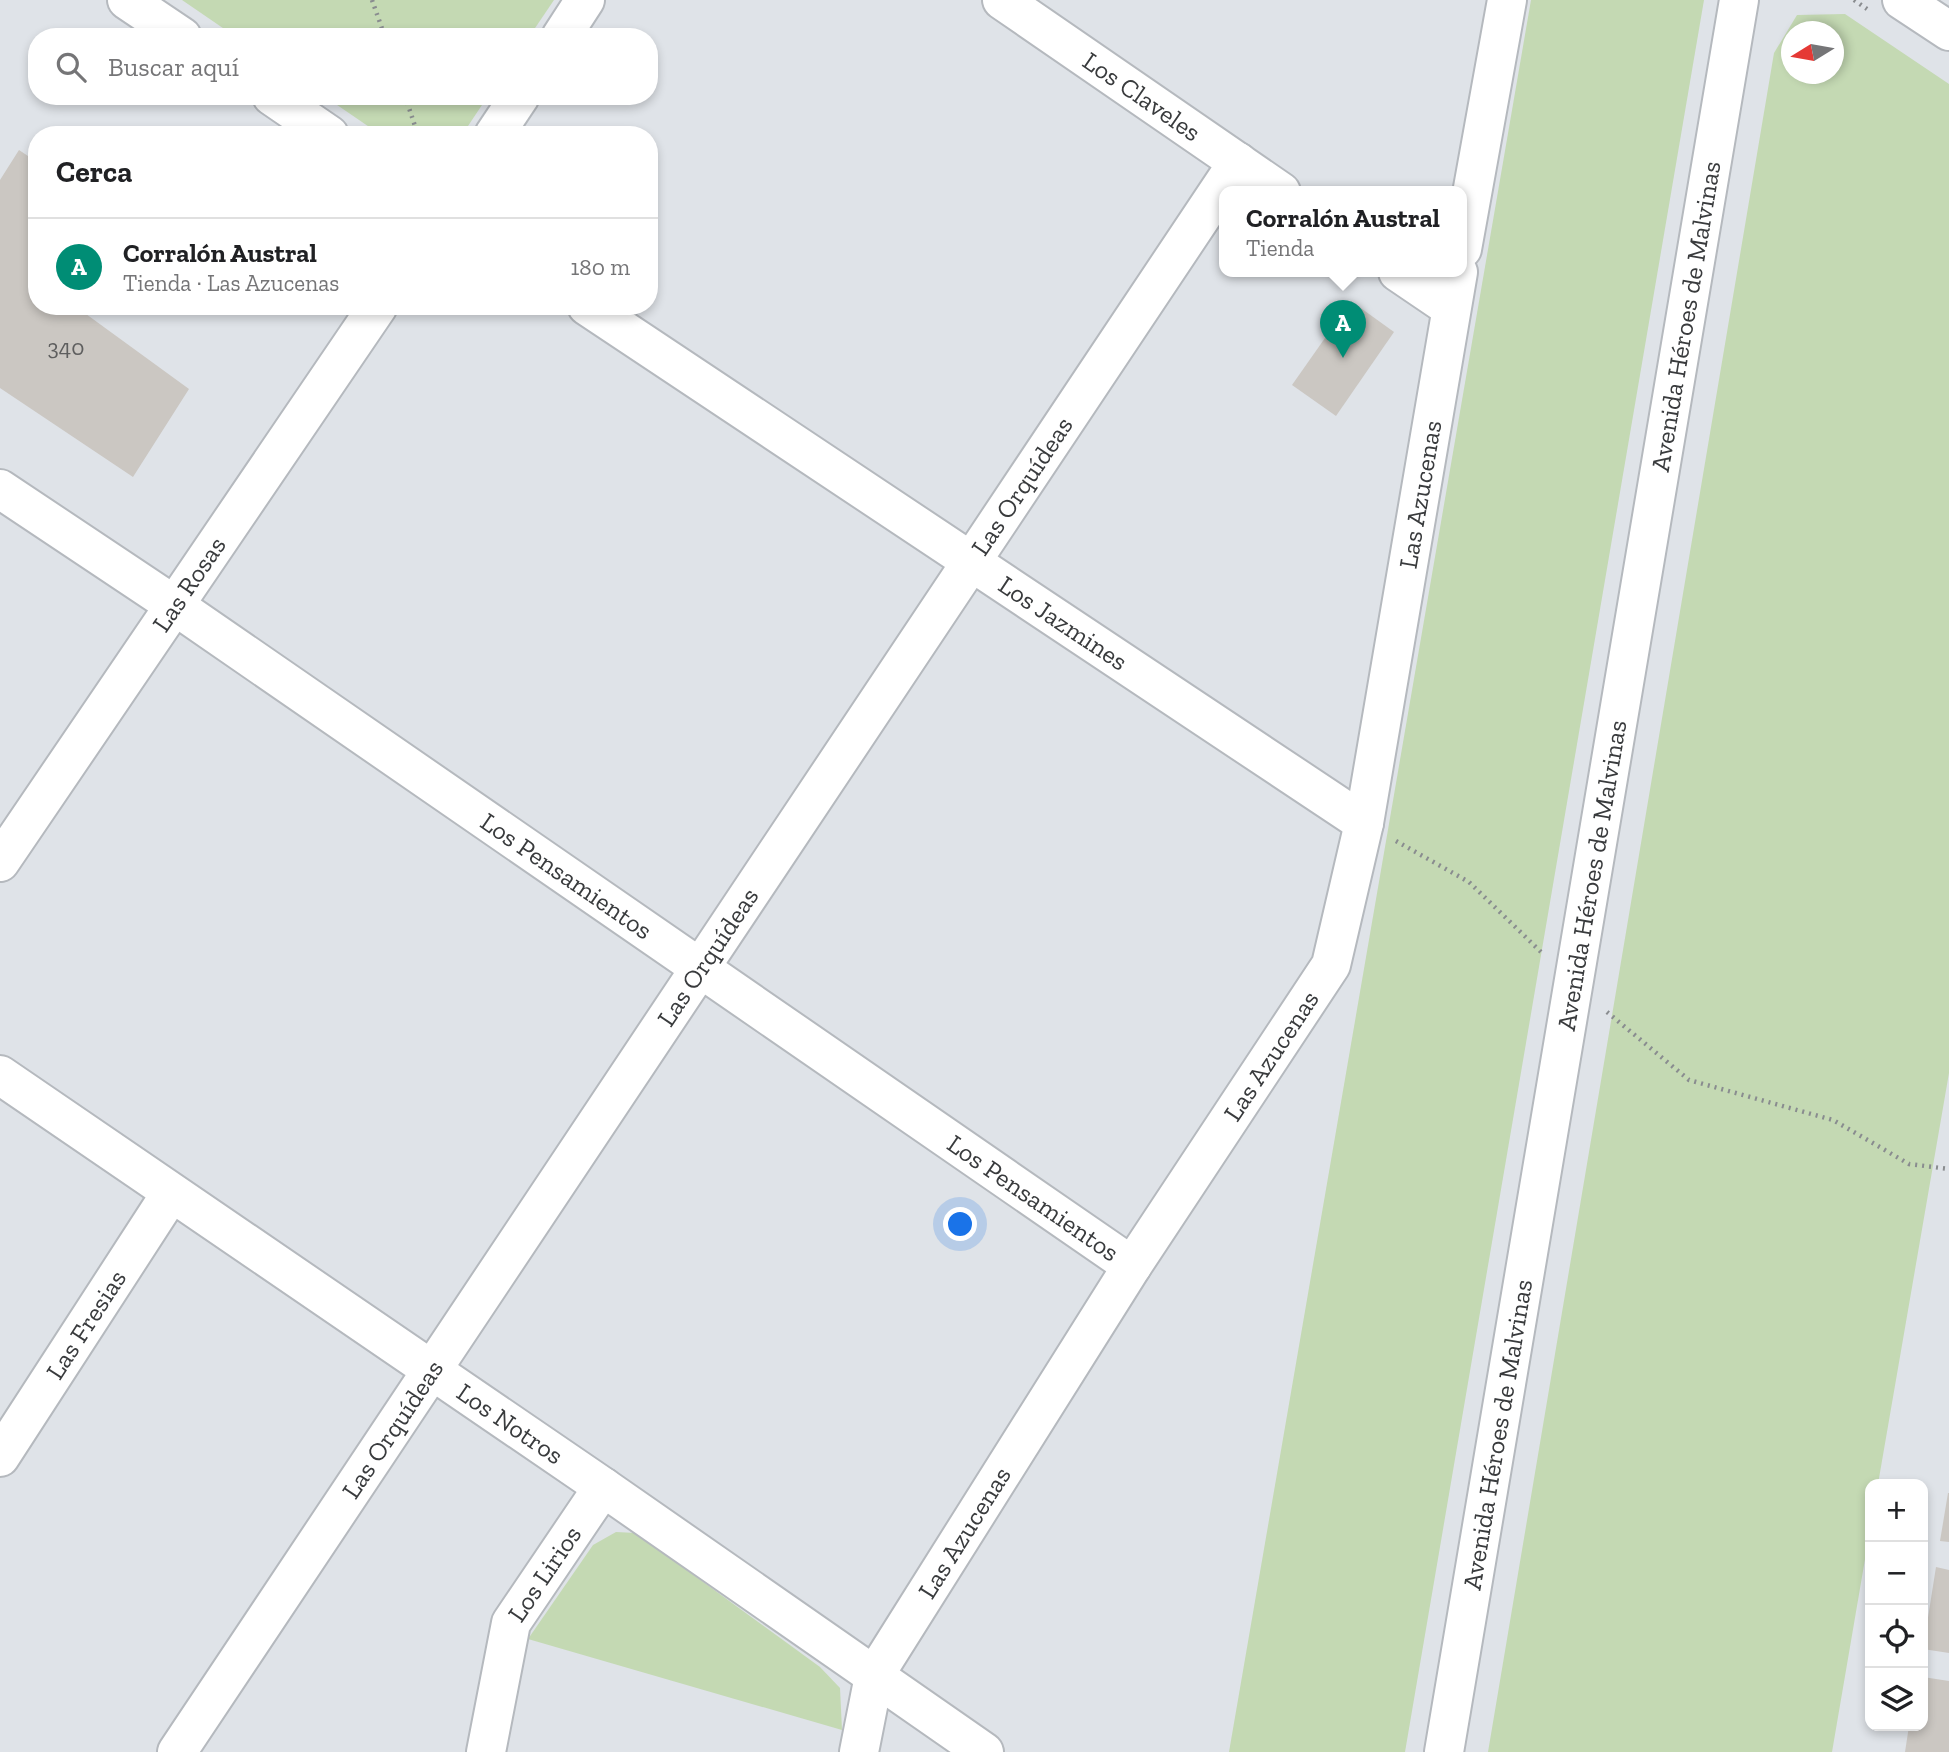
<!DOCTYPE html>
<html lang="es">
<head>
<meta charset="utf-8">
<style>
	body { margin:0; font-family:"Zilla Slab",serif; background:#f2f2f2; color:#202124 }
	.controls { position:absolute; right:21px; bottom:21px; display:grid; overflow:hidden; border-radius:14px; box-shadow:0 4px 10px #0003 }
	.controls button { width:63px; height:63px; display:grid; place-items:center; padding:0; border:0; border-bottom:2px solid #e0e0e0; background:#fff; color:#202124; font:35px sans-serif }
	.compass { position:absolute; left:1781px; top:21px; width:63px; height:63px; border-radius:50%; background:#fff; box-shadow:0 4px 10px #0003; rotate:259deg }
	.you { position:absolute; left:961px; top:1225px; width:24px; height:24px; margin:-18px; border:5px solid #fff; border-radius:50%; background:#1a73e8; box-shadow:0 0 0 10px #1a73e833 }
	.badge { display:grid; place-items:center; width:46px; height:46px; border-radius:50%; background:#008d75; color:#fff; font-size:23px; font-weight:700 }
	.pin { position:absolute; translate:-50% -58px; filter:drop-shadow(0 2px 4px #0008) }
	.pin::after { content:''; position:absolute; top:37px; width:24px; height:21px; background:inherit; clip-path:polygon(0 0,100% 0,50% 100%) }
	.popup { position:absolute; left:1219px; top:186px; width:248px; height:91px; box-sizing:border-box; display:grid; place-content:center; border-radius:14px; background:#fff; filter:drop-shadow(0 2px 5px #0005); font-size:23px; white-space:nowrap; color:#757577 }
	.popup b { font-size:26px; color:#202124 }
	.popup::after { content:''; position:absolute; left:50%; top:100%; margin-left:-14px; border:14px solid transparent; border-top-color:#fff }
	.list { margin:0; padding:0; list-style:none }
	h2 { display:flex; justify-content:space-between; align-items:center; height:91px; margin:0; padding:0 28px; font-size:30px }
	h2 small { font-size:23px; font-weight:400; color:#757577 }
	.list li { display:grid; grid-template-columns:46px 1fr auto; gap:21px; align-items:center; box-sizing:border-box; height:98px; padding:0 28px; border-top:2px solid #e0e0e0 }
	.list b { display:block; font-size:26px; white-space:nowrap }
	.list p { margin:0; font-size:23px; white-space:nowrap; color:#757577 }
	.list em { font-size:23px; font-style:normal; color:#757577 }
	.icon { flex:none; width:38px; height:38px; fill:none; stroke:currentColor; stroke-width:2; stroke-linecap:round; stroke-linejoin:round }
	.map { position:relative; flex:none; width:1949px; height:1752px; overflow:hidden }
	.search { position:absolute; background:#fff; box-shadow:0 4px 10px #0003; left:28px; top:28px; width:630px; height:77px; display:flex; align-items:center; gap:18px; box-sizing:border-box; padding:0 24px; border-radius:28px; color:#757577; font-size:26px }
	.panel { position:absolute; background:#fff; box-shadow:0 4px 10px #0003; left:28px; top:126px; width:630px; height:189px; border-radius:28px }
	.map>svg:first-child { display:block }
</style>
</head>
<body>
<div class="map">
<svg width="1949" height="1752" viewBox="0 0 1949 1752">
	<rect width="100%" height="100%" fill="#dfe3e8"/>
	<g fill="#c4d9b3" fill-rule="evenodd">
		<polygon points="182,0 554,0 529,37 236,37"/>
		<polygon points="1531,0 1704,0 1405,1752 1229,1752"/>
		<path d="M1845,14l104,70v989l-71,411h-8v46l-38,222h-344l286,-1699 23,-38zM1792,32h42v42h-42z"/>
		<polygon points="324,96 488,96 462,135 381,135"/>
		<polygon points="616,1532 636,1533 820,1667 840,1688 842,1730 528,1639 593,1545"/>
	</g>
	<g fill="#cbc7c2">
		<polygon points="19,150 37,162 37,306 75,306 189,389 133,477 0,388 0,180"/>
		<polygon points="1351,301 1394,332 1336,416 1292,385"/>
		<polygon points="1948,1493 1949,1493 1949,1542 1940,1541"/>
		<polygon points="1936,1567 1949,1570 1949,1653 1923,1649"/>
		<polygon points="1923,1677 1949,1681 1949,1752 1905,1752 1909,1726 1923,1726"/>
	</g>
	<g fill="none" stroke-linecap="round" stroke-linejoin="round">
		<g stroke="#b5b9be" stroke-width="42">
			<g id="minor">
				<polyline points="127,0 182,37"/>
				<path id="s1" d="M1002,0l279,192"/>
				<polyline points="561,37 585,0"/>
				<polyline points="272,96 329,135"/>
				<polyline points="494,135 520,96"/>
				<polyline points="1462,249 1507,0"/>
				<polyline points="1398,272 1451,308"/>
				<path id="s2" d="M587,306l777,517"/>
				<path id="s3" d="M0,489l174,116 958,661"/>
				<path id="s4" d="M0,862l378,-556"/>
				<path id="s5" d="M0,1075l603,412 381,265"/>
				<path id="s6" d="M0,1457l171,-264"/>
				<path id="s7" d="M177,1752l1061,-1590"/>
				<path id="s8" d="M486,1752l25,-129 92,-136"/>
				<path id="s9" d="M859,1752l15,-76 258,-410 199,-301 33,-142 94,-551"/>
			</g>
		</g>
		<g stroke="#b5b9be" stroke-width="42">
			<g id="major">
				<polyline points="1902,0 1949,31"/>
				<path id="s10" d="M1444,1752l295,-1752"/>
			</g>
		</g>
		<g stroke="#898c8f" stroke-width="4.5" stroke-dasharray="2 5" stroke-linecap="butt">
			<polyline points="372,0 385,37"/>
			<polyline points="1854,0 1867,9"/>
			<polyline points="405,96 418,135"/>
			<polyline points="1396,841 1469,882 1541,952"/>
			<polyline points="1607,1012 1689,1080 1833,1120 1909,1164 1949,1169"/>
		</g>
		<use href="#minor" stroke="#fff" stroke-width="38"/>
		<use href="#major" stroke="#fff" stroke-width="38"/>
	</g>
	<g text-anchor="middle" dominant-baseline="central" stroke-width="7" stroke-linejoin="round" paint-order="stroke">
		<g font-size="23" fill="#5e5e5e">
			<text x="66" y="347">340</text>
		</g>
		<g font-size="26" fill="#393b3d" stroke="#fff">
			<text stroke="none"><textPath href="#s1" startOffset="170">Los Claveles</textPath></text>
			<text stroke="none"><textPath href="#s10" startOffset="1456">Avenida Héroes de Malvinas</textPath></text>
			<text stroke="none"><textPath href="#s7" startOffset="1522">Las Orquídeas</textPath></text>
			<text stroke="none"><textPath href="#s9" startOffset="1402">Las Azucenas</textPath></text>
			<text stroke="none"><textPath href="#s4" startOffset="336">Las Rosas</textPath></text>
			<text stroke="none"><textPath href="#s2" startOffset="572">Los Jazmines</textPath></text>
			<text stroke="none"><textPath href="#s3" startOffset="686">Los Pensamientos</textPath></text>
			<text stroke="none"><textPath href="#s10" startOffset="889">Avenida Héroes de Malvinas</textPath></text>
			<text stroke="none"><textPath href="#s7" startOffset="956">Las Orquídeas</textPath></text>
			<text stroke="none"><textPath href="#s9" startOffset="814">Las Azucenas</textPath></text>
			<text stroke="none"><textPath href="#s3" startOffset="1253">Los Pensamientos</textPath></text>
			<text stroke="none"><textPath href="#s6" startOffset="158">Las Fresias</textPath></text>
			<text stroke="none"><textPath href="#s5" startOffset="618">Los Notros</textPath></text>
			<text stroke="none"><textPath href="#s7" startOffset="388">Las Orquídeas</textPath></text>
			<text stroke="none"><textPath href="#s10" startOffset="322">Avenida Héroes de Malvinas</textPath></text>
			<text stroke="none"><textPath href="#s9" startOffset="247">Las Azucenas</textPath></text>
			<text stroke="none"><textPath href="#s8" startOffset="191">Los Lirios</textPath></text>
		</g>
	</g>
</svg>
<div class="controls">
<button>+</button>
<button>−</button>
<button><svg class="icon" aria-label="locate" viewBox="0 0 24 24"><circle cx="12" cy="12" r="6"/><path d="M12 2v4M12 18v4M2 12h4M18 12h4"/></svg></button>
<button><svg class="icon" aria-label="layers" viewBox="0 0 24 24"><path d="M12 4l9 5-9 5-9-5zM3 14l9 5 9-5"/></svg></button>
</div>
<svg class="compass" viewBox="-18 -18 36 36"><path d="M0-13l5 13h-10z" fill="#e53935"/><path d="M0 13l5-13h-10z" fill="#757577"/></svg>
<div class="you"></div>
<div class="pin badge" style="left:1343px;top:358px">A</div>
<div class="popup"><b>Corralón Austral</b>Tienda</div>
<div class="search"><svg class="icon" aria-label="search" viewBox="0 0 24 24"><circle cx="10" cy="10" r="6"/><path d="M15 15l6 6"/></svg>Buscar aquí</div>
<section class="panel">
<h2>Cerca<small></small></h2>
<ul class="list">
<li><span class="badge">A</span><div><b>Corralón Austral</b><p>Tienda · Las Azucenas</p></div><em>180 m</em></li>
</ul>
</section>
</div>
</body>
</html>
